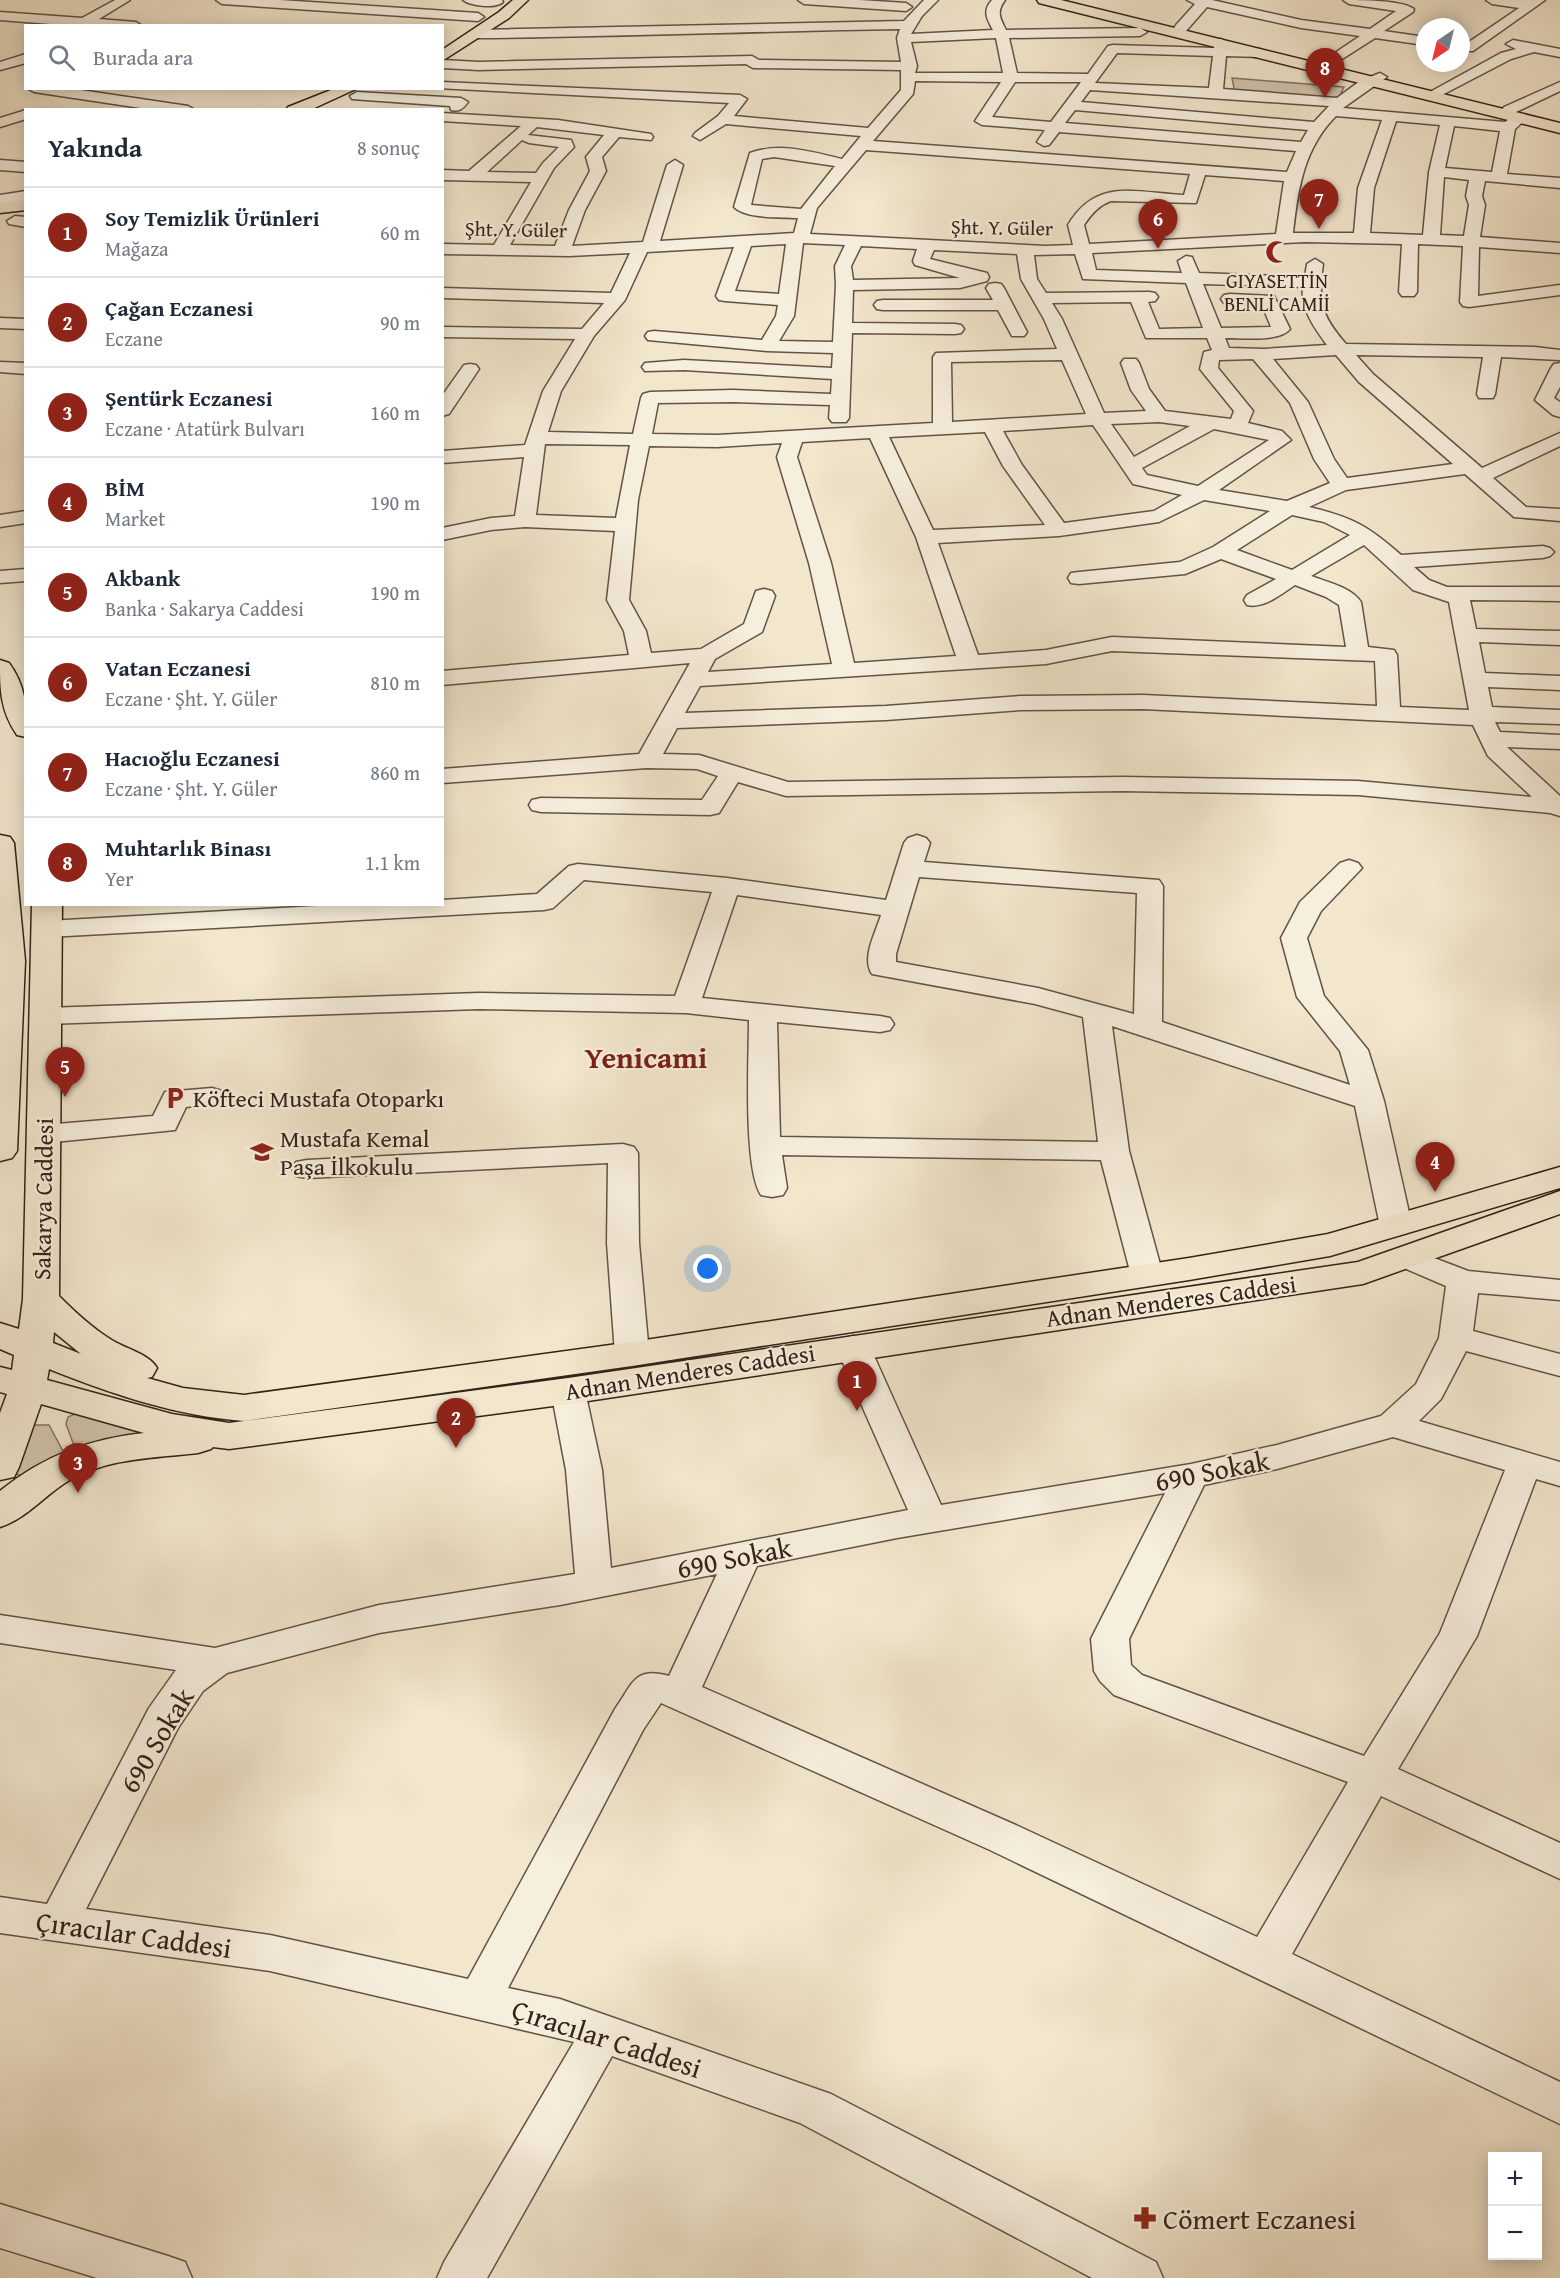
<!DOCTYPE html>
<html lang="tr">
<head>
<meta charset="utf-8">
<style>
	body { margin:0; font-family:"Gentium Book Plus",serif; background:#f6f6f7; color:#1f2937 }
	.controls { position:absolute; right:18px; bottom:18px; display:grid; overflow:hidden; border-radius:0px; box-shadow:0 3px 15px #0003 }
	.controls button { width:54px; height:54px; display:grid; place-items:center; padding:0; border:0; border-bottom:2px solid #e0e1e3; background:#fff; color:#1f2937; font:30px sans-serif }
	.compass { position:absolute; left:1416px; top:18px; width:54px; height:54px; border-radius:50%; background:#fff; box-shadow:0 3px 15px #0003; rotate:215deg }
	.you { position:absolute; left:708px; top:1269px; width:21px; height:21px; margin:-15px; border:4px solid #fff; border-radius:50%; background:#1a73e8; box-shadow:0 0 0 9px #1a73e833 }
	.badge { display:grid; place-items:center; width:39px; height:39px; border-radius:50%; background:#8f2418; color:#fff; font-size:20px; font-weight:700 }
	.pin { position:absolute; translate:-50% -50px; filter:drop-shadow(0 2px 3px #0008) }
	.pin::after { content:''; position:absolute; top:32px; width:21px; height:18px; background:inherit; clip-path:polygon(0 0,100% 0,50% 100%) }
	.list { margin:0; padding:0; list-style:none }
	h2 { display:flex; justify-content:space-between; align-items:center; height:78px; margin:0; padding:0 24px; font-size:26px }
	h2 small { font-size:20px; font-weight:400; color:#747a83 }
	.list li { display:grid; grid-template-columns:39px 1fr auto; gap:18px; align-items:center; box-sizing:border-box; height:90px; padding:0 24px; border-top:2px solid #e0e1e3 }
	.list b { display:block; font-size:22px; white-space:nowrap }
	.list p { margin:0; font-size:20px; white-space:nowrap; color:#747a83 }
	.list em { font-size:20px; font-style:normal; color:#747a83 }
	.icon { flex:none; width:33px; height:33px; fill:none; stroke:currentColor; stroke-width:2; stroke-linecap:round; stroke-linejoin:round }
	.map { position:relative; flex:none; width:1560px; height:2278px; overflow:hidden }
	.search { position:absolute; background:#fff; box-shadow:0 3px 15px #0003; left:24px; top:24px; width:420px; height:66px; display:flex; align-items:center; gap:15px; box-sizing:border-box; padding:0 21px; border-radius:0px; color:#747a83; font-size:22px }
	.panel { position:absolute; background:#fff; box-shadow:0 3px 15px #0003; left:24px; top:108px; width:420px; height:798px; border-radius:0px }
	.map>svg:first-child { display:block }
</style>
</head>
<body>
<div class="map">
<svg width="1560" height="2278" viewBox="0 0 1560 2278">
	<rect width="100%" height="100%" fill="#f2e6cd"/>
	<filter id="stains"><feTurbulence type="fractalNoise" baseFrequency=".00333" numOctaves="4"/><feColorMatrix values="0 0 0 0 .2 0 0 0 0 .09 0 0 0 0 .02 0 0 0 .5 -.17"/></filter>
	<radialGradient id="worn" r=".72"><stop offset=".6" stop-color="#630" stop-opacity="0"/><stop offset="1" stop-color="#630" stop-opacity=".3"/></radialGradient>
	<g fill="#d2c5ae" stroke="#827463" stroke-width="1.5">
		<polygon points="1232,78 1344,87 1338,100 1235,93"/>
		<polygon points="81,1411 152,1435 76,1451 66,1424 68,1417"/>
		<polygon points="33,1425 49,1425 64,1453 27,1477 15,1474"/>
	</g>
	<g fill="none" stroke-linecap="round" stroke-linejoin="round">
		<g stroke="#635345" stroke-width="3">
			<g id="minor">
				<polygon points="115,0 130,0 99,19 136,22 142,26 76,26 0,20 0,12 82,18"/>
				<polygon points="216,0 280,0 478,13 484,17 478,21 222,4"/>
				<path d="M463,0h39l1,2c-8,7 -32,4 -40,-2z"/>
				<polygon points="798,0 860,0 906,3 912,7 906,11 804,4"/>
				<path d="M924,0h14l-16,16 -11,18 82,-4c-6,-11 -11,-19 -1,-30h13c-9,12 -5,18 1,30l134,-2 7,4 -7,4 -131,2 8,35 71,1 20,-28 5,-1 101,3 2,-8 5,-1 7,4 -1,5 33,1 7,4 -7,4 -34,-1 -3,33 114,9 23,-17 20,-8 7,4 -44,31 162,14 10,-7h10l2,3 -12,11 -8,45 53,4v10l-75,-7 -3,15 3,9 -5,32 80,6v10l-81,-6 -1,49 82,-11v10l-91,12 -6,-1 -3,-4 3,-56 -45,-2 -1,48 -3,4h-12l-3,-4 3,-48 -97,-2 -213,11 4,17 86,3 -4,-12 8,-5 6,1 7,16 106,4 2,-13 8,-5 8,5c-5,37 -3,50 23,80l189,3 25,3v10l-59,-3 -6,37 -2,4h-14l-2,-4 6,-37 -127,-2 17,19 109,94 78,-35v13l-67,32 33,29 34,2v12l-46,-4 -49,-43 -119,16 -37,17c43,10 59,19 92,48l142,-9 7,2 4,4 -4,4 -7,2 -129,9 15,13 18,7h113v14l-90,-1 6,29 84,2v14l-81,-3 6,31 75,3v14l-72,-3 4,20 68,3v14l-65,-2 5,10 60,3v14l-53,-2 53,49v20l-10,-3 -192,-18 -236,-4 -336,5 -48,-14 -19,31 -9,2 -169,-3 -9,-2 -3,-5 3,-5 9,-2 161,2 16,-24 -21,-7 -50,-1 -205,15v-14l197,-15 51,-91 -248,22v-14l187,-16 -5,-24 -17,-31 8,-69 -90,-4 -34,3 -49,10v-12l49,-10 24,-2 9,-59 -82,6v-12l83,-6 18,-54 32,-52 -133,-2v-10l140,2 22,-26 -162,-5v-10l169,5 19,-40 -61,3 -127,-2v-10l52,1 37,-63 -89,-2v-10l27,1 52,-45 -79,-5v-8l116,7 93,14 2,3 -2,3 -32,-3 -17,20 4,14 -21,39 -13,36 71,-4 24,-77 8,-5 8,5 -23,76 134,-8 4,-15c-16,-1 -53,1 -64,-11l16,-54c30,-11 62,-1 92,6l19,-23 -135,-12 -26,16 -7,-4 2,-3 23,-17 11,-13 -292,-15h5v-6l298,13 7,4 -13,17 134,12 33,-38v-20l-148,-2 -7,-4 -267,6 -37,-2v-8l37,2 273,-6 7,4 142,2 -4,-24 3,-9c-141,2 -283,8 -424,9l-7,-4 7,-4 428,-9zM996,38l7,35h-88l2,-7 -6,-24zM1117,53l96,3 -4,32 -114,-5zM915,81l86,1 -26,39 7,4 63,5 -8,12 7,4 5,-1 10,-13 237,19 -9,21 -414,-31 40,-47zM1015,82h66l-30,40 -59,-5zM1090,90l239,16 -15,16 -233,-20zM1075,110l233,20 -7,12 -236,-19zM1336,116l46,4 -24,68 -4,45h-61c5,-45 11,-85 43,-117zM1396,121l44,4 -11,47 -6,63 -53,-2 4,-45zM1454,126l46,5 -8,41 -47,-4zM537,127l67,8 -18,22 4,14 -21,39 -14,36 -45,-1 44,-77 20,-21 -3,-7 -43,-5zM522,140l7,3 30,4 -16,16 -7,10 -49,-1zM866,150l324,24 -6,21c-49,-2 -87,-18 -116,30l5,20 -28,1 -235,-12 7,-26zM774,157l61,9 -34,43 -50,-4 11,-46zM1205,175l79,6 -8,53 -187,10 -5,-19c7,-11 15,-20 27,-24l85,2zM1444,177l25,3 -3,16 3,9 -5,31 -24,-1zM803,243l42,2 -10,21 1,19 -3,57 -54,-1 15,-25zM786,244l-7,50 -44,-3 16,-45zM861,246l56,3 -4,12 2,4 45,13 -107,2 -2,-14zM734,247l-18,49 3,4 6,1 53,4 -2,11 -14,24 -108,-9 -6,1 -3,4 3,4 119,11 66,2 -1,15 -148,-8 -39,3 -3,4 3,4 39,-1 148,9 -1,15 -98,-4 -83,2 -7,2 -2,4 -8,36 -85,-2 13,-41 33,-55 31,-36 22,-48zM934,250l83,4 4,25 23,40 13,30 -121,4 -3,4v66l-216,12 -65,-1 6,-31 75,-1 97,3 -1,13 3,4h14l3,-4 3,-85 103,1 6,-1 3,-4 -3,-4 -6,-1 -103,-1 1,-33 107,-2 27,-7 2,-4 -2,-4 -57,-14zM1075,254l8,25 103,4 17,45 -44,1 -11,-27 7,-1 3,-4 -3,-4 -6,-1 -103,1 -9,-14 -3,-24zM1203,284l100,3c-3,21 12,42 24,58l-63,4 -35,-1 -4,-10c16,0 55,4 65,-9l-16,-33 -44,-2 -6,1 -3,4 3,4 38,2 9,22 -50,1zM1131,302l15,36h61l5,12 -8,2 -4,17 34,42 -3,8 -66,-8 -16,-22 -10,-26 -3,-4h-12l-3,4 10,27 15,21 -42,2 -42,-94 -10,-16zM1336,355l23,27 94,82 -106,14 -13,-19 -26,-57 -35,-43zM1253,359l37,44 24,56 16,24 -43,18 -68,-11 72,-50 -9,-9 -34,-8 5,-12 -35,-43 1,-8zM1062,360l24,54 -134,8 -1,-60zM1159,422l31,4 -56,31 -23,-33zM1093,425l40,59 49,11 -28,16 -90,12 -42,-58 -19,-34zM1214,429l55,11 -71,46 -51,-11 -5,-7zM985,432l18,34 42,59 -112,5 -44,-93zM870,438l46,99 40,119 -102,7 -23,-100 -34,-106 5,-15zM782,443l-5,14 32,106 23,101 -124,8 7,-13 47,-27 13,-36 -3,-5 -8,-2 -8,2 -12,33 -43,25 -50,4 -5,-22 -17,-31 9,-100 11,-54 68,1zM545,444l85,1 -14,73 -80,-3zM1204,500l66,11 -57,36 -33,15 -101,10 -8,1 -3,5 3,5 8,1 106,-10 36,-15 55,20 -29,16 -3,5 3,5c17,4 34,-11 48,-20l31,12 13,8 7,42 -234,-10 -66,13 -68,5 -40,-112 121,-7 100,-14zM1292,515l32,7 26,13 -58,35 -55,-20zM1364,545l49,45 36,12 20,108 -69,-3 -3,-52 -3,-5 -26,-3 -7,-45c-10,-15 -34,-20 -50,-26zM1112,651l263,10 2,45 -234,-11 -122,1 -135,10 -201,7 15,-27 346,-22zM1143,709l330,16 15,31 44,41 -174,-16 -236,-4 -334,5 -89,-27 -36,-1 14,-26 209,-8 135,-10z"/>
				<path d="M1187,0h25l89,20 69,9 26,-18 -47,-7 -6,-4c17,0 59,0 71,9l-1,3 -29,19 41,6v8l-50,-7 -47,30 -7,-4 2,-3 37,-25 -59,-8 -94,-21 -21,24h-10l-2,-3 2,-3 19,-21z"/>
				<polygon points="1486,0 1545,0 1473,51 1461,51 1461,43 1466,44 1519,8 1492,4"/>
				<polygon points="1513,40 1560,49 1560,57 1534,52 1511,59 1442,95 1437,96 1430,92 1501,53 1516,49 1506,44"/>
				<polygon points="26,54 26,63 0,70 0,62"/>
				<polygon points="1560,82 1560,91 1514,113 1509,114 1502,110 1504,107"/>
				<polygon points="27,88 67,88 188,106 195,110 154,110 34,92"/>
				<path d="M357,92l104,6 7,4c-5,7 -9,10 -17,8l-1,-4 -98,-7 -2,-3z"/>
				<polygon points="26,110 26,119 0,127 0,118"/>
				<polygon points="0,160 26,162 26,172 0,170"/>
				<polygon points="26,191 26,201 0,205 0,195"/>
				<polygon points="15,216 26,217 26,227 9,224 7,221"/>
				<polygon points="995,283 1001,284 1004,288 1027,332 1024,336 1012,336 998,310 883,310 877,309 874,305 877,301 883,300 993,300 986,288 989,284"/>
				<polygon points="0,318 26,319 26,329 0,328"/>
				<polygon points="0,362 26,363 26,374 0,372"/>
				<polygon points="1560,363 1560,387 1554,398 1560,402 1560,417 1553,415 1535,400 1551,368 1554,364"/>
				<polygon points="470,364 476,365 479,369 449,414 442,416 442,396 464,365"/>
				<polygon points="26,511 26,523 0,527 0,515"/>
				<polygon points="26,569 26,581 0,583 0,571"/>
				<path d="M917,835l9,3 4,5 -6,19 235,18 4,6 -1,136 188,63 -10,-34 -43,-54 -16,-59 19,-36 40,-39 9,-3 9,3 4,5 -41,43 -14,27 17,58 44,54 16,51 28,125 -5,7 -11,3 -11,-3 -5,-7 -25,-120 -243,-80 17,125 34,124 -5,7 -11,3 -11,-3 -5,-7 -30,-115 -319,-5 5,33 -4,7 -11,2 -11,-2c-18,-27 -12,-139 -12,-175l-63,-7 -207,-4 -433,15 -10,-2 -4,-6 4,-6 10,-2 433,-15 196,3 37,-104 -128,-12 -31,28 -9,2 -496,27 -9,-2 -4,-6 4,-6 9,-2 304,-17h90v-4l95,-6 32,-28 9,-2 149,14 159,22 18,-57 4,-5zM919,877l218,16 -3,121 -96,-26 -142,-26v-8zM737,895l144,20c-5,17 -20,43 -9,59l163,30 48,13 15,125 -318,-5 -3,-115 103,10 10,-2 4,-6 -4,-6 -10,-2 -178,-18z"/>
				<polygon points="212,1088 222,1091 227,1097 222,1103 186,1107 175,1130 44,1143 33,1140 29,1134 33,1128 44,1125 153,1116 165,1092"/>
				<polygon points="623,1144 634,1147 638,1153 639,1243 649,1354 644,1362 632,1365 620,1362 615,1354 607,1243 608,1163 307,1178 296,1176 292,1169 296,1162 307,1160"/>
				<path d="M1408,1248l60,23 92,9v20l-82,-7 -5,38 87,23v22l-94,-25 -25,48 -22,22 141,41v24l-24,-7 -59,157 -79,133 162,74v36l-179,-83 -89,158 268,128v42l-570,-274 -329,-147 -18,27 -135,258 52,11 271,95 325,168 7,16h-71l-292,-155 -188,-67 -125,222h-50l7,-16 130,-220 -304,-71 -270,-38v-36l47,7 102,-196 27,-38 -176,-27v-28l215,33 164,-43 196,-31 -9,-104 -15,-79 5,-8 12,-3 12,3 5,8 17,79 9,98 297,-58 -72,-163 5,-8 12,-3 12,3 5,8 71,158 250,-41 86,-19 104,-29 35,-32 23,-46 7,-52 -49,-21 -5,-7 5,-7zM1393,1437l112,33 -65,163 -76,123 -222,-81 -11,-10 -2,-26 75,-154 73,-16zM1165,1493l-74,146 3,32 6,10 14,14 234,87 -91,155 -239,-111 -316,-139 55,-121 140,-28zM717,1574l-48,102c-35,-10 -36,8 -54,33l-147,270 -198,-44 -184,-26 92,-181 25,-37 24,-18 152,-40 181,-28z"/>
				<polygon points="0,2204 168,2256 185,2262 192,2278 97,2278 0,2248"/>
			</g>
		</g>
		<g stroke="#332218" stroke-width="3">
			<g id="major">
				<polygon points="513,0 528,0 509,18 442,61 442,50 499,12"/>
				<polygon points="1037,0 1061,0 1560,123 1560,133 1039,3"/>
				<polygon points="336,88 358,88 310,110 286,110 288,107"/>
				<polygon points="26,200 26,210 0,213 0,203"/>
				<path d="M0,660l9,3c18,25 17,44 17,74l-9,-2c-17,-25 -17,-46 -17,-75z"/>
				<polygon points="0,835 10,837 14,843 25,961 17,1151 12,1158 0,1161"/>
				<path d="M32,904h30l-3,392c16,16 32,31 51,43 15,10 38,14 47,29l-5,9 -5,1 36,10 61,7 388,-53 557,-84 139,-24 232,-67v21l-230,68 -141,24 -557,86 -388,55c-68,-5 -132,-27 -195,-52l-2,11 125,34 57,9 339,-45 790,-116 202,-71v23l-197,70 -795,120 -339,45 -16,-2 -2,2 -13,4c-44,5 -91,5 -130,28 -23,14 -42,38 -68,46v-36c43,-35 89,-52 144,-58l-103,-29 -22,63 -5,10 -14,3v-67l7,-19 -7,-2v-25l12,3 2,-15 -14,-6v-26l19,6 4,-30zM54,1332l27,22 -28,-11z"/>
			</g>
		</g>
		<use href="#minor" fill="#f7efde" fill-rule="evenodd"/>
		<use href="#major" fill="#f2e6cd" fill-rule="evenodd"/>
	</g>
	<defs>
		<g id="mosque-bare" transform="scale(1.8)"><path d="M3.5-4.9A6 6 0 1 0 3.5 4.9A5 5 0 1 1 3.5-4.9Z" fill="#8f2418" stroke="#f7efde" stroke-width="2.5" paint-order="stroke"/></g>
		<g id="parking-bare" transform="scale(1.8)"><path d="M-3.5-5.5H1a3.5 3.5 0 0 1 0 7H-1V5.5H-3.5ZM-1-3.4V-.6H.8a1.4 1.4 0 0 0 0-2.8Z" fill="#8f2418" stroke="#f7efde" stroke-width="2.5" paint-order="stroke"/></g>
		<g id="school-bare" transform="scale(1.8)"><path d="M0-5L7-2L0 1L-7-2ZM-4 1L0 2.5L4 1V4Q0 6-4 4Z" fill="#8f2418" stroke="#f7efde" stroke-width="2.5" paint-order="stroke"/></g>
		<g id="pharmacy-bare" transform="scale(1.8)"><path d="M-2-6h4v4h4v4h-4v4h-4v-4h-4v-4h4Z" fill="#8f2418" stroke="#f7efde" stroke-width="2.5" paint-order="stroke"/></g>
	</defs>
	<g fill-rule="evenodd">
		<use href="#mosque-bare" x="1277" y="252"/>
		<use href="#parking-bare" x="175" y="1098"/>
		<use href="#school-bare" x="262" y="1152"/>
		<use href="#pharmacy-bare" x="1145" y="2218"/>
	</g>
	<g text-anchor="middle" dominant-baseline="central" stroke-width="4.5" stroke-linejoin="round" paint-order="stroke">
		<g font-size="20" fill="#332218" stroke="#f7efde">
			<text transform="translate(1002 227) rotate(1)">Şht. Y. Güler</text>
			<text transform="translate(516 229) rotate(1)">Şht. Y. Güler</text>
		</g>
		<g font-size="20" fill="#332218" stroke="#f7efde">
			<text x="1277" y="280">GIYASETTİN<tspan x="1277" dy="23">BENLİ CAMİİ</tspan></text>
		</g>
		<g font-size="24" fill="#332218" stroke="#f7efde" text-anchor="start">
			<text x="193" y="1098">Köfteci Mustafa Otoparkı</text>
			<text x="280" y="1138">Mustafa Kemal<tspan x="280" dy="28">Paşa İlkokulu</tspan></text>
		</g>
		<g font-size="24" fill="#332218" stroke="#f7efde">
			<text transform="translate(43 1199) rotate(-89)">Sakarya Caddesi</text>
			<text transform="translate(1171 1301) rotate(-8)">Adnan Menderes Caddesi</text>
			<text transform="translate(690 1372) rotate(-9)">Adnan Menderes Caddesi</text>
		</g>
		<g font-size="28" fill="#332218" stroke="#f7efde">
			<text transform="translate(1212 1470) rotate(-11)">690 Sokak</text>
			<text transform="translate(734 1557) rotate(-11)">690 Sokak</text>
			<text transform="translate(156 1740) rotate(-59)">690 Sokak</text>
			<text transform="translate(134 1934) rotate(8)">Çıracılar Caddesi</text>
			<text transform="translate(607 2038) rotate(18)">Çıracılar Caddesi</text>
		</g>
		<g font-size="28" fill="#332218" stroke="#f7efde" text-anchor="start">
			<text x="1163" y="2218">Cömert Eczanesi</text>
		</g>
		<g font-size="30" font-weight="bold" fill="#7a1f14" stroke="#f7efde">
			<text x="646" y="1057">Yenicami</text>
		</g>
	</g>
	<rect width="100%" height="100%" filter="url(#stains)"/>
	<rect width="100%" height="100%" fill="url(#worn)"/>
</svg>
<div class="controls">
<button>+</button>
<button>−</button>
</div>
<svg class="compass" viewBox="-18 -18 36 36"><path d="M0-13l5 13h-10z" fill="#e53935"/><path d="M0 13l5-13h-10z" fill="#747a83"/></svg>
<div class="you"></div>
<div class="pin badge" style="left:857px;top:1411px">1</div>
<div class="pin badge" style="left:456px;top:1448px">2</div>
<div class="pin badge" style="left:78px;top:1493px">3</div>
<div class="pin badge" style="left:1435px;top:1192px">4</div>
<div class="pin badge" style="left:65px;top:1097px">5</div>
<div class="pin badge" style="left:1158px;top:249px">6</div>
<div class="pin badge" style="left:1319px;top:229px">7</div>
<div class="pin badge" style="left:1325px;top:98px">8</div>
<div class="search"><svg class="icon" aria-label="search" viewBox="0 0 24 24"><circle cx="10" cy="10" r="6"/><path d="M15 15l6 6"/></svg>Burada ara</div>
<section class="panel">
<h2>Yakında<small>8 sonuç</small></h2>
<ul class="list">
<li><span class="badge">1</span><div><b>Soy Temizlik Ürünleri</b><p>Mağaza</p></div><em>60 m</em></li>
<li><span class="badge">2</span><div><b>Çağan Eczanesi</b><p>Eczane</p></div><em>90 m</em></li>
<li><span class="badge">3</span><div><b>Şentürk Eczanesi</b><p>Eczane · Atatürk Bulvarı</p></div><em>160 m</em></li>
<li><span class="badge">4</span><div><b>BİM</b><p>Market</p></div><em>190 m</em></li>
<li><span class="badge">5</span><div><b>Akbank</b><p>Banka · Sakarya Caddesi</p></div><em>190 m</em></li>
<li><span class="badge">6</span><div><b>Vatan Eczanesi</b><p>Eczane · Şht. Y. Güler</p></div><em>810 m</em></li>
<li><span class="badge">7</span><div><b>Hacıoğlu Eczanesi</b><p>Eczane · Şht. Y. Güler</p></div><em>860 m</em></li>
<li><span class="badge">8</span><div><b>Muhtarlık Binası</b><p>Yer</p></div><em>1.1 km</em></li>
</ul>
</section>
</div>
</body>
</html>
